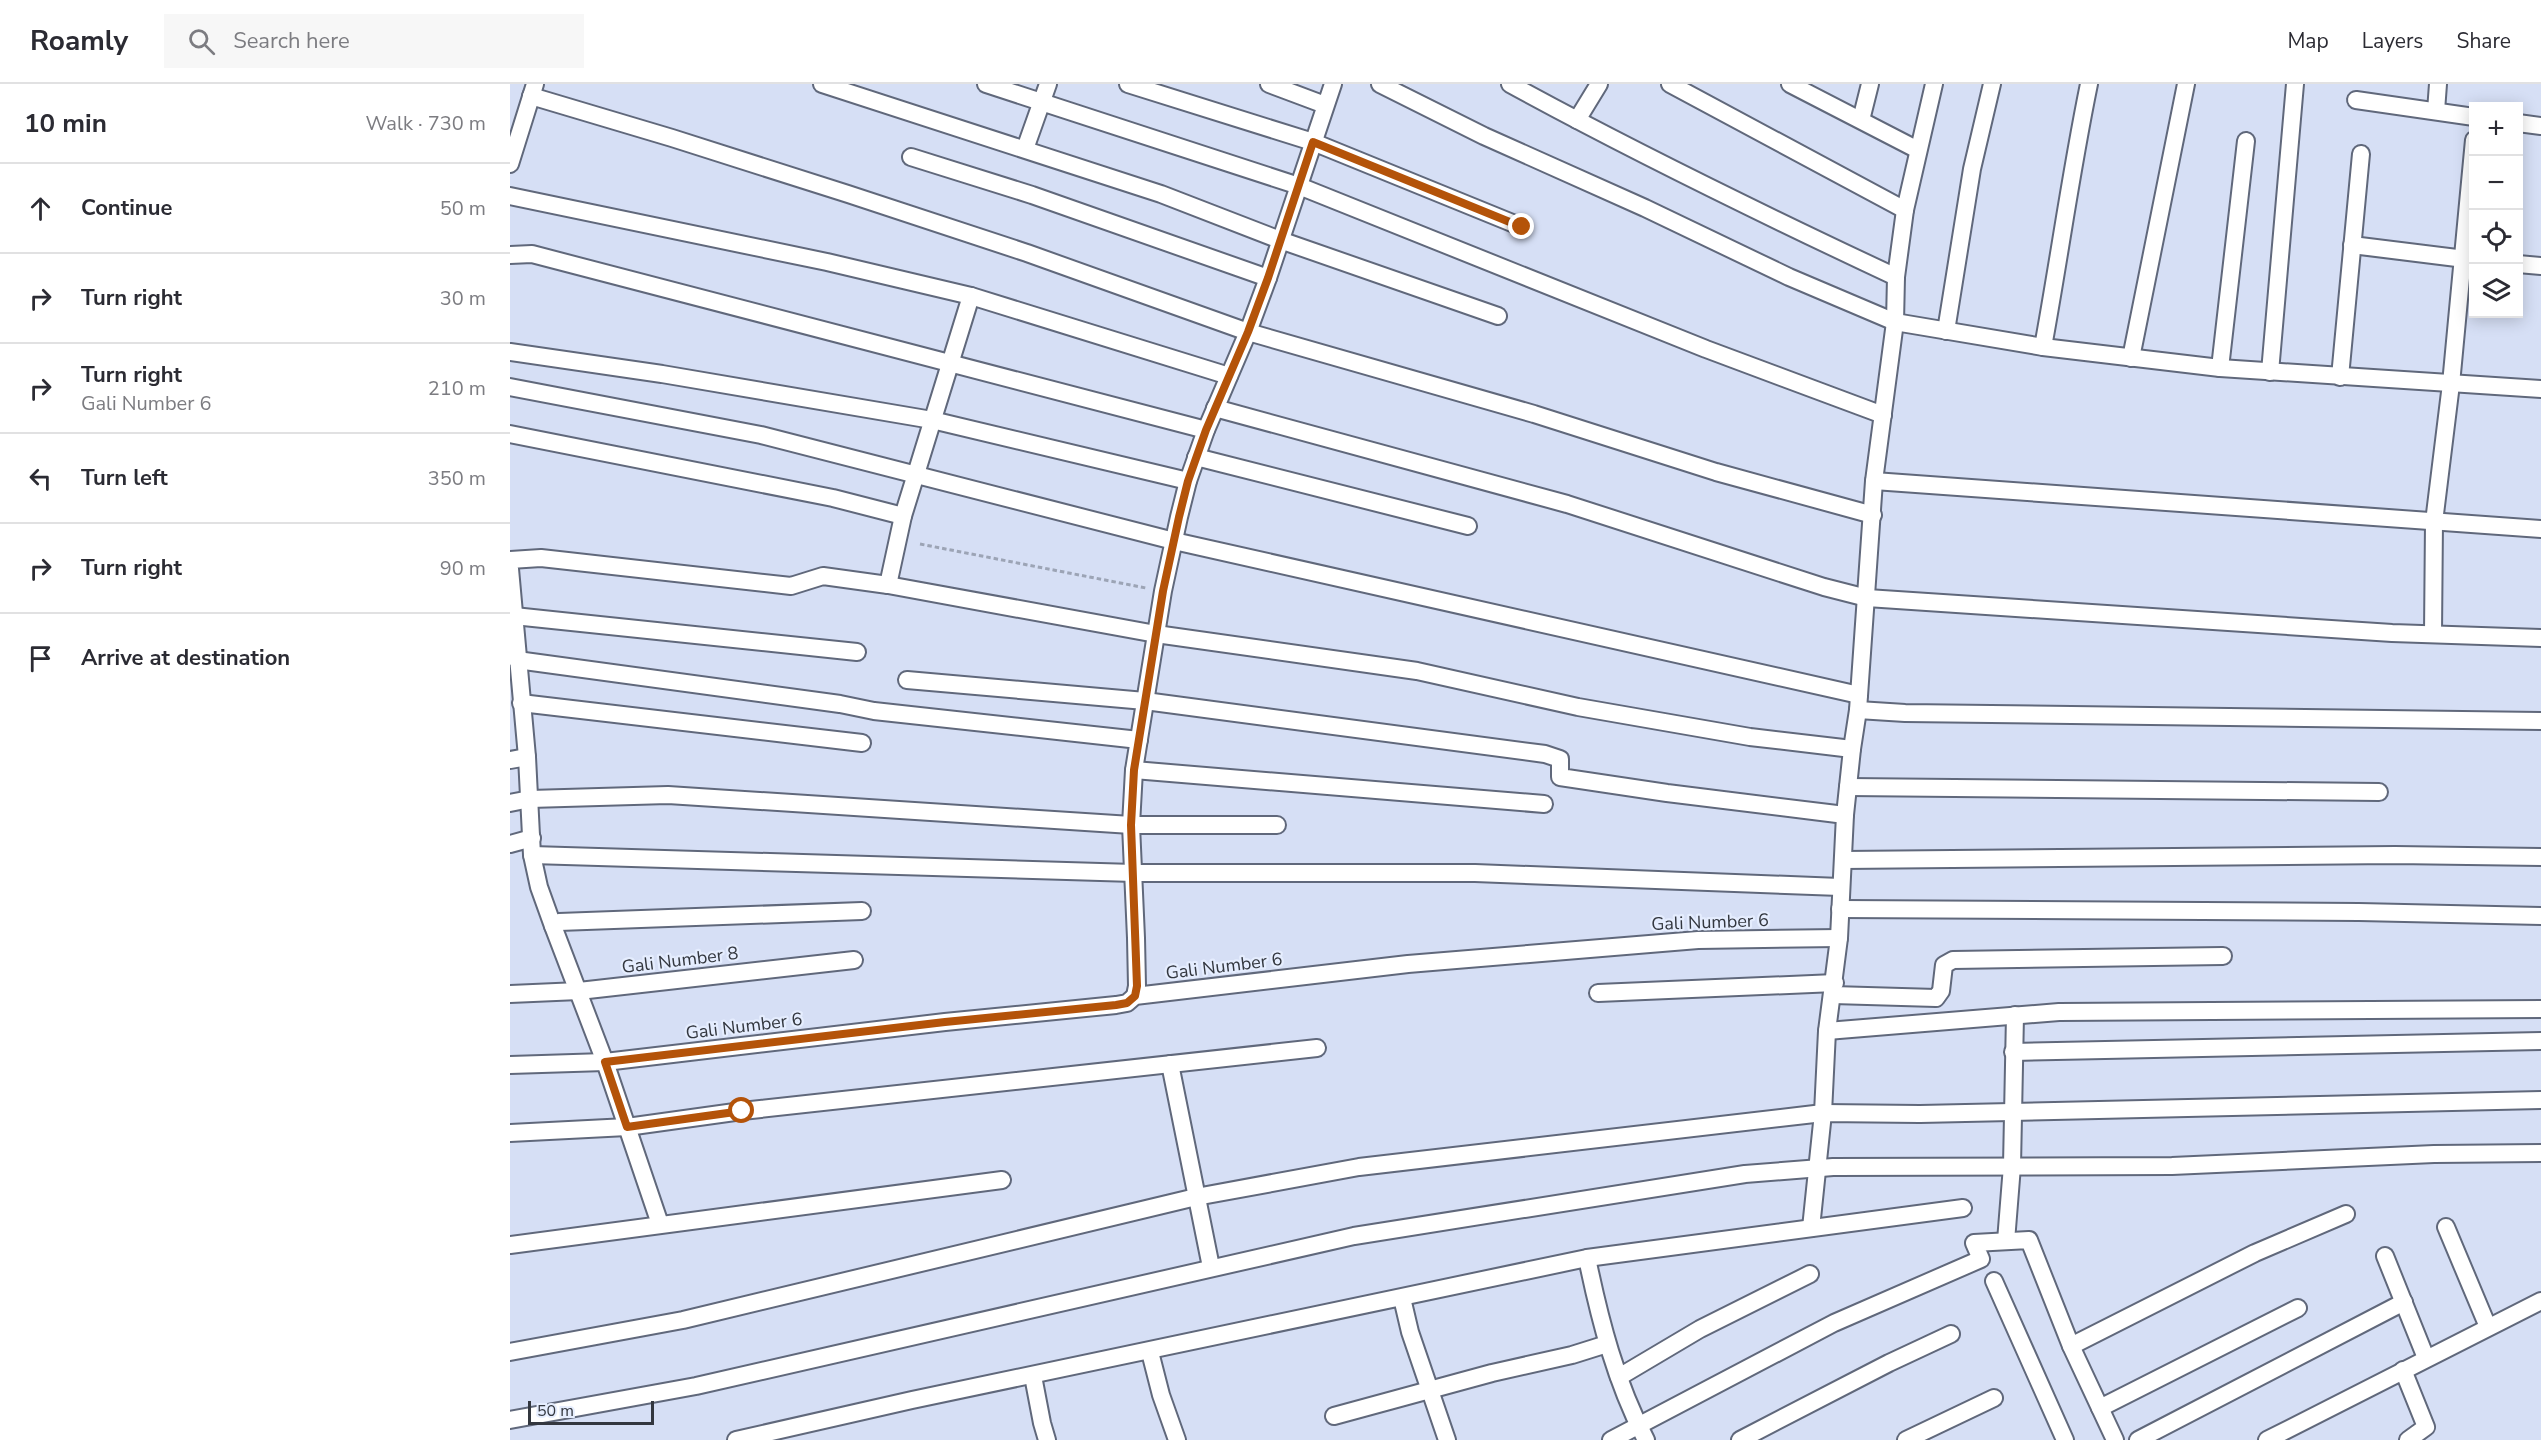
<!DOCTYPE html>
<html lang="en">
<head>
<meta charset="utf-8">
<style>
	body { margin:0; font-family:"Nunito Sans",sans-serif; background:#f7f7f7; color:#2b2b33 }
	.controls { position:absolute; right:18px; top:18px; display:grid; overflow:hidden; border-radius:0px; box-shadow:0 3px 15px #0003 }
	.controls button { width:54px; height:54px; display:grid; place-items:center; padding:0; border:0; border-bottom:2px solid #e1e1e2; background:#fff; color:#2b2b33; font:30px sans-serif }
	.scale { position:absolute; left:18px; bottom:15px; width:126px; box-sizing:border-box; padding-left:6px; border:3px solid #33373f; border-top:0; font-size:16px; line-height:21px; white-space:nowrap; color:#33373f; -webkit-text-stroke:4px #e5edfe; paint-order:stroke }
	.stop { position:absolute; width:18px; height:18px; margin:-14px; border:4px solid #b45309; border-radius:50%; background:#fff }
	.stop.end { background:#b45309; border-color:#fff; box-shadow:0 2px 6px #0008 }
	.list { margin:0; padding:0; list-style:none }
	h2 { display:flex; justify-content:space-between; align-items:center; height:78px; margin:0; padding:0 24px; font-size:26px }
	h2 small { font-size:20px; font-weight:400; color:#7c7c81 }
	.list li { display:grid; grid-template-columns:39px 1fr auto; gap:18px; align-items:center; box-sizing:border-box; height:90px; padding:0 24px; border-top:2px solid #e1e1e2 }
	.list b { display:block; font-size:22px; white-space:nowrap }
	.list p { margin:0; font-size:20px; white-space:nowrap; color:#7c7c81 }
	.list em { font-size:20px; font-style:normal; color:#7c7c81 }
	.icon { flex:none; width:33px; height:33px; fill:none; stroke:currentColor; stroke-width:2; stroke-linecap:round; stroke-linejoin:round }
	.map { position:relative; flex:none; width:2031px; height:1356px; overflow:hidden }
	header { display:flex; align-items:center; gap:36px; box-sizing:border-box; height:84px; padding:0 30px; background:#fff; border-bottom:2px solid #e1e1e2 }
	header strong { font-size:28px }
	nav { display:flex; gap:33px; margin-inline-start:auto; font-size:21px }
	.search { width:420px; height:54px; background:#f7f7f7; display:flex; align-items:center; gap:15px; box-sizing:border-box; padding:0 21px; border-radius:0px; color:#7c7c81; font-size:22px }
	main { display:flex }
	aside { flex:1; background:#fff }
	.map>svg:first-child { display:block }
</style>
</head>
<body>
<header>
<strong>Roamly</strong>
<div class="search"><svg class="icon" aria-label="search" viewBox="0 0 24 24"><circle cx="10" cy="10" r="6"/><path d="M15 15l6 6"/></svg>Search here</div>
<nav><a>Map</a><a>Layers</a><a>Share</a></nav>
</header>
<main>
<aside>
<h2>10 min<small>Walk · 730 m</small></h2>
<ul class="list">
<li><svg class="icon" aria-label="ahead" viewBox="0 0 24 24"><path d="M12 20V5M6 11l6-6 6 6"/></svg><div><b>Continue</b></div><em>50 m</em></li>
<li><svg class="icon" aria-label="right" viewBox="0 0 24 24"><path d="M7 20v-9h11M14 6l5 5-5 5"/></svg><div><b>Turn right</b></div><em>30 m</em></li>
<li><svg class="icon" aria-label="right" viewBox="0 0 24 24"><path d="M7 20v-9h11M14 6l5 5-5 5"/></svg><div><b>Turn right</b><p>Gali Number 6</p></div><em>210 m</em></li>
<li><svg class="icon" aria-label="left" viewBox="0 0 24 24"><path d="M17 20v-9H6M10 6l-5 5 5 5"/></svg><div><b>Turn left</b></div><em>350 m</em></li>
<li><svg class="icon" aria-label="right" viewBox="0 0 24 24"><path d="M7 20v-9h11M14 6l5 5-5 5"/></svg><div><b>Turn right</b></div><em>90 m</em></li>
<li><svg class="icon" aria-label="arrive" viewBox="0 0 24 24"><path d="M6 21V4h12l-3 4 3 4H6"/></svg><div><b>Arrive at destination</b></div></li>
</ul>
</aside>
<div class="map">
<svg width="2031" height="1356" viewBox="0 0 2031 1356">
	<rect width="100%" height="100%" fill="#d6dff5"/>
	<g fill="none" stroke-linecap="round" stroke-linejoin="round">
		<g stroke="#60687b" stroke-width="20">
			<g id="minor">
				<polyline points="312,0 651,110 770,156 988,232"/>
				<polyline points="476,0 789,102 1196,265 1373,331"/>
				<polyline points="618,0 803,58 1012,143"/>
				<polyline points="759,0 815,21"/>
				<polyline points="870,0 974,52 1135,124 1279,193 1385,238 1533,263 1710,284 2031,305"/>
				<path d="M1000,0c126,69 256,132 386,193"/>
				<polyline points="1160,0 1395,126"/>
				<polyline points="1280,0 1408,66"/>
				<polyline points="21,12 162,54 338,110 517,169 738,248 1024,330 1206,388 1363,431"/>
				<polyline points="1846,16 1964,33"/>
				<polyline points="1926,27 1928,0"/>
				<polyline points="1067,36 1089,0"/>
				<polyline points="1351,36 1360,0"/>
				<polyline points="2008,39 2031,42"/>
				<polyline points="515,65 538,0"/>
				<polyline points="401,73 522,111 758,194"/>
				<polyline points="0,80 25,0"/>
				<polyline points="0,112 317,178 461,212 719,292"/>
				<polyline points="1842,161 1963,176"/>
				<polyline points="0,171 22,170 696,346"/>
				<polyline points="2008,180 2031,182"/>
				<polyline points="1436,247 1462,85 1482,0"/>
				<path d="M1533,263c16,-87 28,-176 46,-263"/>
				<polyline points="0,268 152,290 422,336 678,397"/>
				<polyline points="1621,274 1676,0"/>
				<polyline points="1710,284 1736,57"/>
				<polyline points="1760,288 1785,0"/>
				<polyline points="1830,293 1851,70"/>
				<polyline points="0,303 251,351 664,457 1349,611"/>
				<polyline points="705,324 1057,420 1314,503 1357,514 1882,549 2031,554"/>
				<polyline points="0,350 323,414 393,432"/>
				<polyline points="686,373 958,442"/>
				<polyline points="1364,397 2031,445"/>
				<polyline points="0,476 31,474 281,502 313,492 378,501 646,550 907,587 1068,623 1240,653 1342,665"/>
				<polyline points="0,485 17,673 22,771 29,803 43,842 95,978 150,1140"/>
				<polyline points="378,501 393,432 461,212"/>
				<polyline points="4,532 347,568"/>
				<polyline points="1923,549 1924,438 1941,300 1964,56"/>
				<polyline points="7,576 330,620 364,627 629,656"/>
				<polyline points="397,596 635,617 1035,670 1050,675 1050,693 1157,709 1335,731"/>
				<polyline points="11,619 352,659"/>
				<polyline points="1348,626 1395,629 2031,637"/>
				<polyline points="0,676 17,673"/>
				<polyline points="624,686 1034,720"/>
				<polyline points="1338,703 1869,708"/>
				<polyline points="0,719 20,715 158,711 621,741 767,741"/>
				<polyline points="0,760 22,754"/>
				<polyline points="22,771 624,789 965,789 1330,803"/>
				<polyline points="1333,776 1885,771 2031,773"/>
				<polyline points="1330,825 1849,828 2031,832"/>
				<polyline points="43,842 49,838 352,827"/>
				<polyline points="1088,909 1325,899"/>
				<polyline points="0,910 69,907 344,876"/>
				<polyline points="1323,911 1426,914 1431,907 1434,881 1443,876 1713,872"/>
				<polyline points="625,912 627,902 626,854 621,741 624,686 653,507 669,433 678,397 696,346 738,248 758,194 823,0"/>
				<polyline points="1317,947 1549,928 2031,925"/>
				<polyline points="1503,968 2031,957"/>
				<polyline points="660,980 701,1183"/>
				<polyline points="0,981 95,978 435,938 606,921 617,919 625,912 898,880 1188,856 1329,854"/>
				<polyline points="0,1049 117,1043 232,1027 807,964"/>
				<polyline points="1936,1143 1978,1243"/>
				<polyline points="1301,1144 1313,1029 1317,947 1329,854 1335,731 1342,665 1348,626 1364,397 1385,238 1386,193 1395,126 1424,0"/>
				<polyline points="1496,1157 1502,1082 1505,931"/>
				<polyline points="0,1161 492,1096"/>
				<polyline points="1875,1172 1916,1274"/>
				<path d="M1077,1174c13,63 29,125 59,182"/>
				<polyline points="1484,1197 1555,1356"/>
				<polyline points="892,1214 900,1248 937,1356"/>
				<polyline points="1561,1262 1745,1169 1836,1130"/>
				<polyline points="0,1268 173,1236 686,1113 849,1083 1313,1029 1410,1030 2031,1016"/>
				<polyline points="640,1268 651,1311 667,1356"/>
				<polyline points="1893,1286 1916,1343 1898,1356"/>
				<polyline points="523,1292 532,1339 537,1356"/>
				<polyline points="1109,1293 1190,1245 1300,1190"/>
				<polyline points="1590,1324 1788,1224"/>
				<polyline points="824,1332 982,1289 1062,1271 1097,1260"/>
				<polyline points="0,1336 186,1302 844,1152 1235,1090 1323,1083 1662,1082 1924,1070 2031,1069"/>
				<polyline points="226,1356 402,1316 1077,1174 1453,1124"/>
				<polyline points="1101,1356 1324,1239 1471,1175 1464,1159 1519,1156 1561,1262 1605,1356"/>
				<polyline points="1230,1356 1379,1279 1441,1250"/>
				<polyline points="1396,1356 1484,1314"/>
				<polyline points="1628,1356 1894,1218"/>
				<polyline points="1757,1356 2031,1217"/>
			</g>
		</g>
		<polyline stroke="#9ca4b5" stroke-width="3" stroke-dasharray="4.5 3" stroke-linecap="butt" points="410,460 636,504"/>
		<use href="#minor" stroke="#fff" stroke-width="16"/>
	</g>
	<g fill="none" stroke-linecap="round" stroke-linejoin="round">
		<polyline stroke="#b45309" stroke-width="8" points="232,1027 117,1043 95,978 435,938 606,921 617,919 625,912 627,902 621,741 624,686 653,507 669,433 678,397 696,346 738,248 758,194 803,58 1012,143"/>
	</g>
	<g text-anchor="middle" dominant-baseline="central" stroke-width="4.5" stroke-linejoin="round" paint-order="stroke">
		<g font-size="18" fill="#33373f" stroke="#e5edfe">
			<text transform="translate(1200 838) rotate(-2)">Gali Number 6</text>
			<text transform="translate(170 876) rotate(-7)">Gali Number 8</text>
			<text transform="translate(714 882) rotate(-7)">Gali Number 6</text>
			<text transform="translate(234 942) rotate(-7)">Gali Number 6</text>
		</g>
	</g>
</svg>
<div class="controls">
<button>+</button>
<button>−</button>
<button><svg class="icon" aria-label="locate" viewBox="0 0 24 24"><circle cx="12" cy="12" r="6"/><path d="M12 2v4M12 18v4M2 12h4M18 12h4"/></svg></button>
<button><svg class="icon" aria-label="layers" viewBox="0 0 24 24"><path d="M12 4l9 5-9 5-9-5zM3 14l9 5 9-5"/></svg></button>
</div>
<div class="scale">50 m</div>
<div class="stop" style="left:232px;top:1027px"></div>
<div class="stop end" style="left:1012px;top:143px"></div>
</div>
</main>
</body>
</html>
